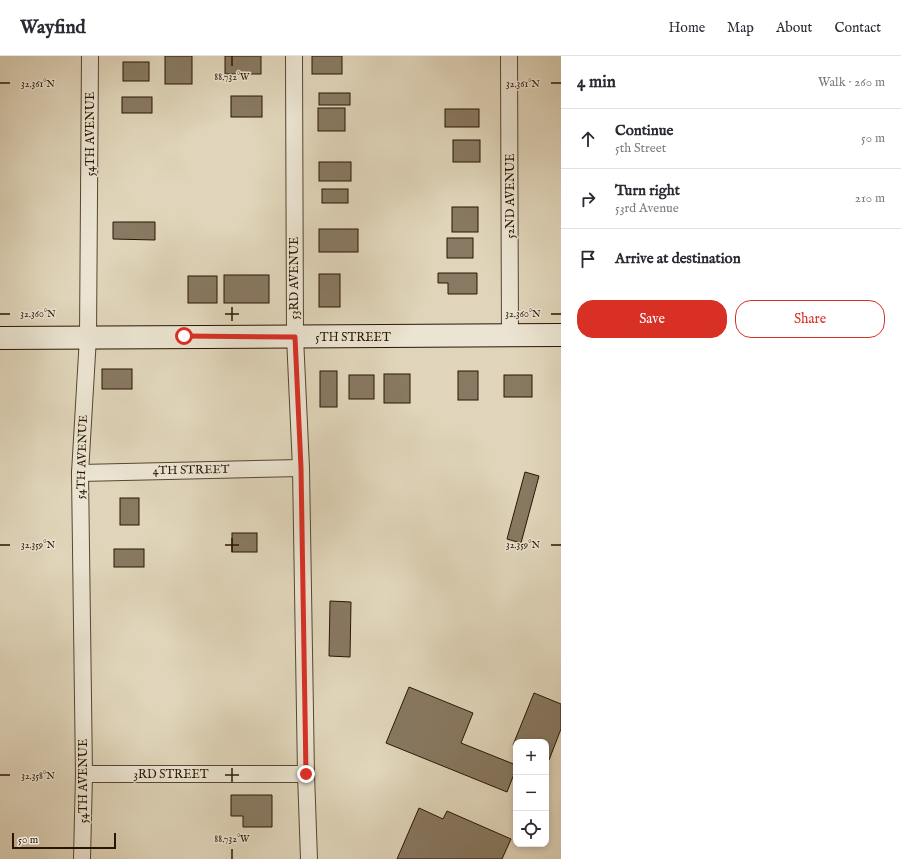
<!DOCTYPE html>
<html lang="en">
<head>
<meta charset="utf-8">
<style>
	body { margin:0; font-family:"IM FELL English",serif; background:#f7f7f7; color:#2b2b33 }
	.controls { position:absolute; right:12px; bottom:12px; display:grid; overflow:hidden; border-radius:8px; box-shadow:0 2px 6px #0003 }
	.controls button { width:36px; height:36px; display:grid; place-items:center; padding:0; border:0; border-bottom:1px solid #e1e1e2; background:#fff; color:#2b2b33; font:20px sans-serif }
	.scale { position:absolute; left:12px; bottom:10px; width:104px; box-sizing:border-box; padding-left:4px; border:2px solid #281602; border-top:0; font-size:11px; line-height:14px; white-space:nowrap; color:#281602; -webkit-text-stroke:3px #ebe4d2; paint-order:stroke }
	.stop { position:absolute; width:12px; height:12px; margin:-9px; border:3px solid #d93025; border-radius:50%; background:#fff }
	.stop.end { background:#d93025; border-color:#fff; box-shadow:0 1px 4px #0008 }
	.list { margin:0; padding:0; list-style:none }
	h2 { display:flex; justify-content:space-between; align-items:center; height:52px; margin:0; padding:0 16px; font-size:17px }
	h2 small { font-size:13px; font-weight:400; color:#7c7c81 }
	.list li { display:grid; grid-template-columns:26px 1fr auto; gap:12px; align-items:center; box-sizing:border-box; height:60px; padding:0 16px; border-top:1px solid #e1e1e2 }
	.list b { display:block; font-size:15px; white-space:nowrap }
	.list p { margin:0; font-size:13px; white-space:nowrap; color:#7c7c81 }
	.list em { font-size:13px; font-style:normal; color:#7c7c81 }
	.actions { display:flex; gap:8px; padding:12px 16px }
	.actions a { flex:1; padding:9px 0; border:1px solid #d93025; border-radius:16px; text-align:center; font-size:14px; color:#d93025 }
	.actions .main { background:#d93025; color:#fff }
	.icon { flex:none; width:22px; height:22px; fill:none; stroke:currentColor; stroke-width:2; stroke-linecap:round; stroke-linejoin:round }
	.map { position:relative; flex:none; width:561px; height:803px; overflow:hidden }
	header { display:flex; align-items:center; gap:24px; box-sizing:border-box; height:56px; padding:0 20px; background:#fff; border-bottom:1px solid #e1e1e2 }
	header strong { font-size:19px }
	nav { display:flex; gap:22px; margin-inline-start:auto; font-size:14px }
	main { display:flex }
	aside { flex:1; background:#fff }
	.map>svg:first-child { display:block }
</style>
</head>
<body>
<header>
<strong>Wayfind</strong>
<nav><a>Home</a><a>Map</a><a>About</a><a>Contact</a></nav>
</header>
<main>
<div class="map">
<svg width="561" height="803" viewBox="0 0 561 803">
	<rect width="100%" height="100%" fill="#e0d5ba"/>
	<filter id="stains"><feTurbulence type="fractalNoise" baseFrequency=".005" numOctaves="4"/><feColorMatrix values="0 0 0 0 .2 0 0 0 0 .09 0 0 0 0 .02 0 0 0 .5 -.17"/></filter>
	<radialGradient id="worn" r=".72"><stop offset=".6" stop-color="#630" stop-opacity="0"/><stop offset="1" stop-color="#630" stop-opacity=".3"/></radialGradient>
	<g fill="#887962" stroke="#281602">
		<rect x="165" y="0" width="27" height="28"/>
		<rect x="225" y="0" width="36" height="18"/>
		<rect x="312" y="0" width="30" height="18"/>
		<rect x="123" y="6" width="26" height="19"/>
		<rect x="319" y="37" width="31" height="12"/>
		<rect x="231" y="40" width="31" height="21"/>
		<rect x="122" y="41" width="30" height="16"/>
		<rect x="318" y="52" width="27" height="23"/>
		<rect x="445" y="53" width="34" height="18"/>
		<rect x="453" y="84" width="27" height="22"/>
		<rect x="319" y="106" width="32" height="19"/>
		<rect x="322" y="133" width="26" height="14"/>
		<rect x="452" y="151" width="26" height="25"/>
		<polygon points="113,166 155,166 155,184 113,183"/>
		<rect x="319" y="173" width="39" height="23"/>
		<rect x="447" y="182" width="26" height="20"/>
		<polygon points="438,217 477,217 477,238 448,238 448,227 438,227"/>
		<rect x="319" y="218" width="21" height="33"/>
		<rect x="224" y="219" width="45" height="28"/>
		<rect x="188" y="220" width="29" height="27"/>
		<rect x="102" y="313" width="30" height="20"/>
		<rect x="320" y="315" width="17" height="36"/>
		<rect x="458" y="315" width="20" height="29"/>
		<rect x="384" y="318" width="26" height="29"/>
		<rect x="349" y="319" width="25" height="24"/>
		<rect x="504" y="319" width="28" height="22"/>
		<polygon points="525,416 539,420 521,487 507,483"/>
		<rect x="120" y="442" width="19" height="27"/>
		<rect x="232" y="477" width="25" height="19"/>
		<rect x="114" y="493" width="30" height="18"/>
		<polygon points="330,545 351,546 350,601 329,600"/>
		<polygon points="409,631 473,657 461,687 516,709 516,713 507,736 386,687"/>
		<polygon points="534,637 561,648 561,673 549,704 546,703 546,686 516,686 516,691 513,689"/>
		<polygon points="231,739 272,739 272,771 243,771 243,760 231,760"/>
		<polygon points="419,752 443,763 447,755 511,783 502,803 397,803"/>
	</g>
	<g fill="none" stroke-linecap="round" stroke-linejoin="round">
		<g stroke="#564630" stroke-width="18">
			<g id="street">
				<polyline points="294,0 295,281 301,412 306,718 309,803"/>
				<polyline points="509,0 510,280"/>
				<polyline points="80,417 301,412"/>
				<polyline points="84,718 306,718"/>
				<polyline points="82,803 84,718 80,417 88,281 90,0"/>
			</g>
		</g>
		<g stroke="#281602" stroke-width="24">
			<polyline id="secondary" points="0,282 561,279"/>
		</g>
		<use href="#street" stroke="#ebe4d2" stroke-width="16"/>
		<use href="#secondary" stroke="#ebe4d2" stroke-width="22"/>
	</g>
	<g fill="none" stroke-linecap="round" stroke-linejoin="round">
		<polyline stroke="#d93025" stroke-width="5" points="184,280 295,281 301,412 306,718"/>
	</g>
	<path fill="none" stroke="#281602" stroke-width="1.5" d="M232,0v10M0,27h10M551,27h10M232,251v14M0,258h10M225,258h14M551,258h10M232,482v14M0,489h10M225,489h14M551,489h10M232,712v14M0,719h10M225,719h14M232,793v10"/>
	<g text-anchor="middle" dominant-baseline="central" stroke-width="3" stroke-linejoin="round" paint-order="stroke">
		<g font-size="12" fill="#281602" stroke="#ebe4d2">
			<text transform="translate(90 78) rotate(-90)">54TH AVENUE</text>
			<text transform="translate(510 140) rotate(-90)">52ND AVENUE</text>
			<text transform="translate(294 222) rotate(-90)">53RD AVENUE</text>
			<text x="353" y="281">5TH STREET</text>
			<text transform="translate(82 401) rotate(-88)">54TH AVENUE</text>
			<text transform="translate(191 414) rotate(-1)">4TH STREET</text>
			<text x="171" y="718">3RD STREET</text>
			<text transform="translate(83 725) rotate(-90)">54TH AVENUE</text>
		</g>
	</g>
	<g font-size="10" text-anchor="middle" fill="#281602" stroke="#ebe4d2" stroke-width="3" stroke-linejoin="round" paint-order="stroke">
		<text x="232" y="24">88.732°W</text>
		<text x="38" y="31">32.361°N</text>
		<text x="523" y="31">32.361°N</text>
		<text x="38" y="261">32.360°N</text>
		<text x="523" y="261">32.360°N</text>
		<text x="38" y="492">32.359°N</text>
		<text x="523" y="492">32.359°N</text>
		<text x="38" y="723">32.358°N</text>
		<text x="232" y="786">88.732°W</text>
	</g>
	<rect width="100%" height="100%" filter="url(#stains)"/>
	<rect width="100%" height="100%" fill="url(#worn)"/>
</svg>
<div class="controls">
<button>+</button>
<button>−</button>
<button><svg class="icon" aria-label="locate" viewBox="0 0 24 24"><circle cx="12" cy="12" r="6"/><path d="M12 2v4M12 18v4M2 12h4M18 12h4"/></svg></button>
</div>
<div class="scale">50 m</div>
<div class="stop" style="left:184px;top:280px"></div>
<div class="stop end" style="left:306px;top:718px"></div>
</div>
<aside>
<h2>4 min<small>Walk · 260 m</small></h2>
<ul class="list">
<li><svg class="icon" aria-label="ahead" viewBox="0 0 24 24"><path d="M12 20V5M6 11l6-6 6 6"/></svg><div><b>Continue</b><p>5th Street</p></div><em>50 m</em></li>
<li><svg class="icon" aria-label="right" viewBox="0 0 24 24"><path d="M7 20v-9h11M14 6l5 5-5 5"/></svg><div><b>Turn right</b><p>53rd Avenue</p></div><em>210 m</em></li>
<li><svg class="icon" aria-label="arrive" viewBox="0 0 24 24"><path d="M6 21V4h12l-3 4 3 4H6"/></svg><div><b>Arrive at destination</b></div></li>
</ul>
<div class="actions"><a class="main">Save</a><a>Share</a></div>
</aside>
</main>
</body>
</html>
